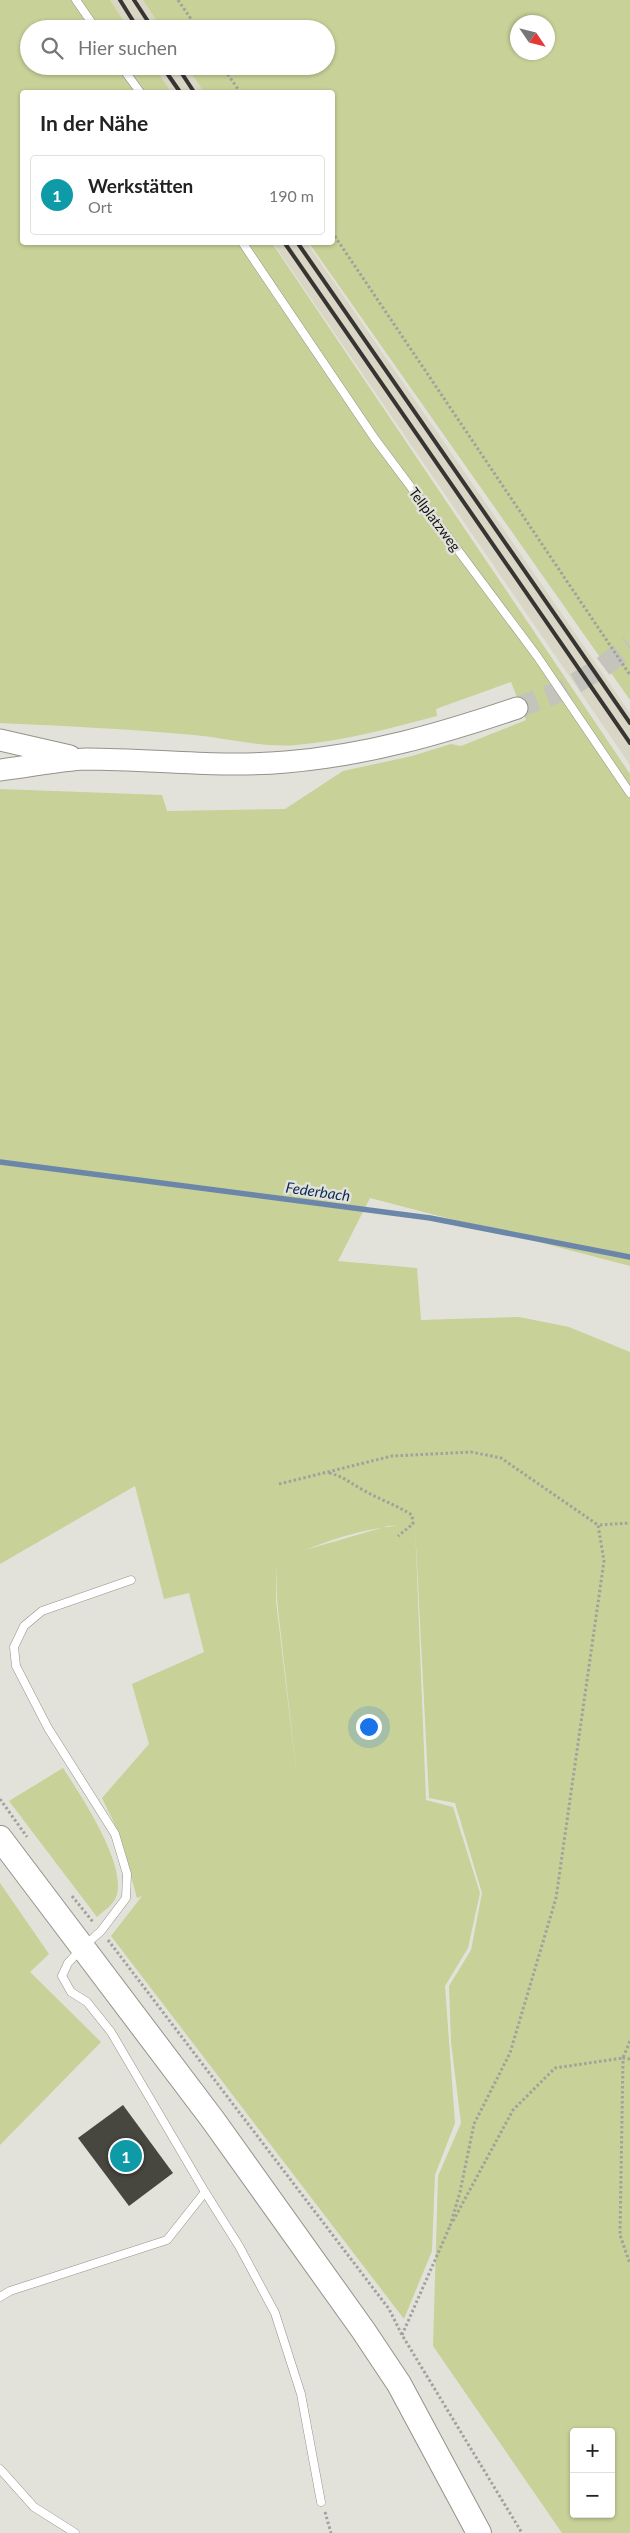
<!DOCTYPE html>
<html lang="de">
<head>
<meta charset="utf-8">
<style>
	body { margin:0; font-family:Lato,sans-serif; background:#f6f6f6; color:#222 }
	.controls { position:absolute; right:15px; bottom:15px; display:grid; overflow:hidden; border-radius:5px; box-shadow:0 1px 4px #0004 }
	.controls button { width:45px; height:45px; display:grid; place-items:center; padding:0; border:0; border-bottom:1px solid #e0e0e0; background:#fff; color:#222; font:25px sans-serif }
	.compass { position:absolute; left:510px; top:15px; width:45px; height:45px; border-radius:50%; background:#fff; box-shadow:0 1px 4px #0004; rotate:125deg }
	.you { position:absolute; left:368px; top:1726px; width:18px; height:18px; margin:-12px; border:4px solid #fff; border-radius:50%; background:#1a73e8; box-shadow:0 0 0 8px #1a73e833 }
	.badge { display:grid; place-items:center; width:32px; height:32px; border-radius:50%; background:#9d6b20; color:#fff; font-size:16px; font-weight:700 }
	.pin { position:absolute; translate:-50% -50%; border:2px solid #fff; box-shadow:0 1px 5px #0006 }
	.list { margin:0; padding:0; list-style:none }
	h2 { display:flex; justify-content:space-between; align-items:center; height:65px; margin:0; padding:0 20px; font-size:21px }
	h2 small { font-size:16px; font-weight:400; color:#767676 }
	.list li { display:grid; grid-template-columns:32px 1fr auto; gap:15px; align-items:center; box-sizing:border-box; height:80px; margin:0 10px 10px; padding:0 10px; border:1px solid #e0e0e0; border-radius:5px }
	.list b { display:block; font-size:19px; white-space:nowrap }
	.list p { margin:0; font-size:16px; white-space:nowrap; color:#767676 }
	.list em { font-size:16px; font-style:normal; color:#767676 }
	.icon { flex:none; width:28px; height:28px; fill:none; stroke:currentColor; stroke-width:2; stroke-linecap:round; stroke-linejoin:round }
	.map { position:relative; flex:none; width:630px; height:2533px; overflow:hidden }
	.search { position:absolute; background:#fff; box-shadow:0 1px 4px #0004; left:20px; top:20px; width:315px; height:55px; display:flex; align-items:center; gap:12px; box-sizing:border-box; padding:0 18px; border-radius:28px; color:#767676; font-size:19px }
	.panel { position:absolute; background:#fff; box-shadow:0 1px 4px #0004; left:20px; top:90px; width:315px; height:155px; border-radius:5px }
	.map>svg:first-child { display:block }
</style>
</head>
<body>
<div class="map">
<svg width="630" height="2533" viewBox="0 0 630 2533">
	<rect width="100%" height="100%" fill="#e3e2da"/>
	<g fill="#d9d6c6">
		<polygon points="110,0 143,0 162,29 129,29"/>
		<polygon points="154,66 186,66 204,92 171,92"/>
		<polygon points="273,243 307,243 630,713 630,765"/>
	</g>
	<g fill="#c7d198" fill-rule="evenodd">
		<path d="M0,0h110l19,29h-100v37h125l17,26h-149v150l250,1 358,531v492l-260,-68 -32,63 79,7 4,52 98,-3 50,10 61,25v1181h-68l-129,-187 5,-170 23,-53 -10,-81 -2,-56 22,-36 11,-57 -27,-90 -26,-5 -14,-273c-38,0 -75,11 -110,25l83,-24 27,-1 11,275 27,7 27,86 -12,55 -23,38 10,137 -20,52 -3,76 -28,68 -293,-383 31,-40 -5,2 -18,-65 -17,-35 47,-54 -17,-60 72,-32 -15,-59 -25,6 -29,-113 -135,78v-775l162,6 5,16 118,-2 58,-38 69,-15 39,-12 10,2 65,-26 -15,-38 -75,27 1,7c-46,12 -93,25 -141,29 -35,3 -68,-7 -102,-10 -65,-6 -129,-9 -194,-12zM277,1561v39l21,186 -22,-185zM574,2432h37v82h-37z"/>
		<path d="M143,0h487v700l-321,-457 23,-1v-150h-128l-18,-26h140v-37h-164zM518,22h30v30h-30z"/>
		<path d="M63,1768c16,25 70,104 51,133 -4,6 -12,11 -17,16l-88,-116z"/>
		<polygon points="0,1883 49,1954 30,1972 101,2042 0,2145"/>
	</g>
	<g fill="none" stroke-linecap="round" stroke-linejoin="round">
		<polyline stroke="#6c86a9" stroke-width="5.5" points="0,1162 430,1218 630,1257"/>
	</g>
	<polygon fill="#47463f" points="123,2105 173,2173 129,2206 78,2138"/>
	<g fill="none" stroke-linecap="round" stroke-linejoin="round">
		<polyline stroke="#c4c3bc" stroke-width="21" stroke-dasharray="21 11" stroke-linecap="butt" points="517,708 566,689 601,668 630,646"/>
		<g stroke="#94928a" stroke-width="9">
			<g id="lane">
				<polyline points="76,0 96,29"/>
				<polyline points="121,66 140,92"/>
				<polyline points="242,242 375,439 537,656 630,793"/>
				<polyline points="131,1580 42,1611 24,1626 14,1647 16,1666 48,1728 115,1834 127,1874 126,1898 101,1931 83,1947 68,1963 62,1976 71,1992 87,2002 111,2032 205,2192 239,2246 275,2313 301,2394 321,2502"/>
				<polyline points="0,2297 10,2291 167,2240 205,2192"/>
				<polyline points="0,2469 34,2507 75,2533"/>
			</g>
		</g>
		<g stroke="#94928a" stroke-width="23">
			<g id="secondary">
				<polyline points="0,740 70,756"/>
				<path d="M0,770c28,-3 58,-10 86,-11 67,0 134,9 200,3 82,-7 154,-28 231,-54"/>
			</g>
		</g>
		<g stroke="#94928a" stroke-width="26">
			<polyline id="primary" points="0,1838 213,2120 363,2330 399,2384 479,2533"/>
		</g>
		<g stroke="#a2a19b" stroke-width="3" stroke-dasharray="2.5 2.5" stroke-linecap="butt">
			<polyline points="178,0 198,29"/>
			<polyline points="222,66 240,92"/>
			<polyline points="332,232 630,675"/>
			<path d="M329,1473c14,3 21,10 34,17 16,9 33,15 49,25l1,9 -15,12"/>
			<polyline points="279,1484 392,1456 471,1452 501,1458 598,1525"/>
			<polyline points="0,1799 27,1837"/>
			<polyline points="72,1896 93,1922"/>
			<polyline points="108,1940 389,2309 402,2335 522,2533"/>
			<polyline points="630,2059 623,2058 620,2235 630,2264"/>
			<polyline points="453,2221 513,2110 555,2068 623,2058 630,2041"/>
			<polyline points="450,2226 460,2192 474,2124 510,2053 556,1898 604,1561 598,1525 630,1523"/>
			<polyline points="402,2335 450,2226"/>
			<polyline points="325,2512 331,2533"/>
		</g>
		<use href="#lane" stroke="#fff" stroke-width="8"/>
		<use href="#secondary" stroke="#fff" stroke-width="21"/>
		<use href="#primary" stroke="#fff" stroke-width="24"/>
		<g stroke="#363532" stroke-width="4">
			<polyline points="120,0 138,29"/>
			<polyline points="134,0 153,29"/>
			<polyline points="162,66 180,92"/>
			<polyline points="177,66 194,92"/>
			<polyline points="284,242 630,743"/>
			<polyline points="297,242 630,723"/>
		</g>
	</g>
	<g text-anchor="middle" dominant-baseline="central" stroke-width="5" stroke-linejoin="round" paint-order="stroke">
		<g font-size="14" fill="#131210" stroke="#e3e2da">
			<text transform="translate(435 519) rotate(53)">Tellplatzweg</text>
		</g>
		<g font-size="15" font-style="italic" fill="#072b59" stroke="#e3e2da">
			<text transform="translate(318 1191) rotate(8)">Federbach</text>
		</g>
	</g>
</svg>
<div class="controls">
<button>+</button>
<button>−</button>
</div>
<svg class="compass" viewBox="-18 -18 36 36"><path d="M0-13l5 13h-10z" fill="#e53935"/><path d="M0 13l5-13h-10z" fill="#767676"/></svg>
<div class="you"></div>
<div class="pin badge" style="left:126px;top:2156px;background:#0f9aa8">1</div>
<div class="search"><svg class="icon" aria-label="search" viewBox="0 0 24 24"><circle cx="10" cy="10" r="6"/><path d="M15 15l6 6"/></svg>Hier suchen</div>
<section class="panel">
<h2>In der Nähe<small></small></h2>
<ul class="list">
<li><span class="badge" style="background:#0f9aa8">1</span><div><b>Werkstätten</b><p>Ort</p></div><em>190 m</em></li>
</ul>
</section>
</div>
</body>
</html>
